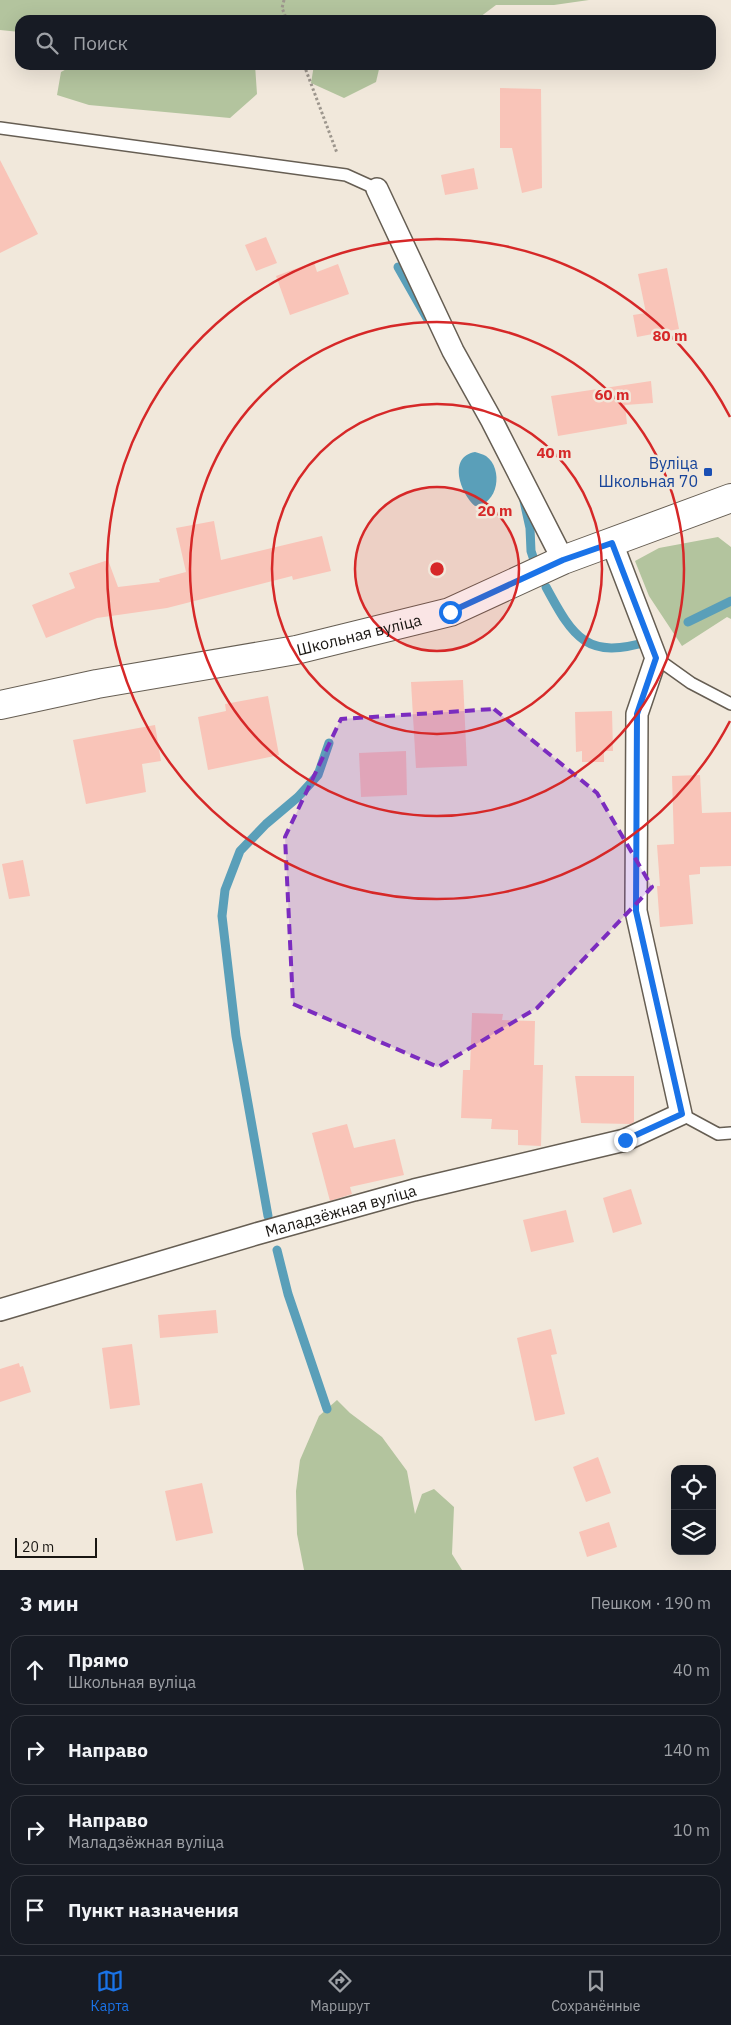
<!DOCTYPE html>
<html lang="ru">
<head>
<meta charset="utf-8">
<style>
	body { margin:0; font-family:"IBM Plex Sans",sans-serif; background:#242831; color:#f1f3f6 }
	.controls { position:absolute; right:15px; bottom:15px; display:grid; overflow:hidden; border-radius:10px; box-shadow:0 5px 20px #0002 }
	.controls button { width:45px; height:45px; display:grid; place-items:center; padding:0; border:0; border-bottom:1px solid #363941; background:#171b24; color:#f1f3f6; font:25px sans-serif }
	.scale { position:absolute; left:15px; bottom:12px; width:82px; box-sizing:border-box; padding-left:5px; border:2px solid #191612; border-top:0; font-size:14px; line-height:18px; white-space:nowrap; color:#191612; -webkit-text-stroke:4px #f1e8db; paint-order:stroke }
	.stop { position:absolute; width:15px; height:15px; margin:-11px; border:4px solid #1a73e8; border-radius:50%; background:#fff }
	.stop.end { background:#1a73e8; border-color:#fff; box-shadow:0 1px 5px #0008 }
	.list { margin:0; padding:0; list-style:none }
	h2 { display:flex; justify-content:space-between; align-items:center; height:65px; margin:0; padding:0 20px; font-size:21px }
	h2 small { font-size:16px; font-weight:400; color:#9ea1a6 }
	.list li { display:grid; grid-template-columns:32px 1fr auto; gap:15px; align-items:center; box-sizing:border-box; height:70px; margin:0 10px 10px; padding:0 10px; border:1px solid #363941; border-radius:15px }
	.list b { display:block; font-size:19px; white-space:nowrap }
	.list p { margin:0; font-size:16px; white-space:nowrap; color:#9ea1a6 }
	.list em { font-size:16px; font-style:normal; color:#9ea1a6 }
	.icon { flex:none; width:28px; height:28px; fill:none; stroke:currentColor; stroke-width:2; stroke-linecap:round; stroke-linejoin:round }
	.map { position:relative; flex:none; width:731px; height:1570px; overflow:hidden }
	.search { position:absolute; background:#171b24; box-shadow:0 5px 20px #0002; left:15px; right:15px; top:15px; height:55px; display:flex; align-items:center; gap:12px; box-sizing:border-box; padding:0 18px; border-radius:15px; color:#9ea1a6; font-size:19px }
	.sheet { height:385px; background:#171b24 }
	nav { display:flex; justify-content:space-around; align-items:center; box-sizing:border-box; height:70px; border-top:1px solid #363941; background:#171b24; font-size:14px; color:#9ea1a6 }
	nav a { display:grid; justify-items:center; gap:2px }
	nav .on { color:#1a73e8 }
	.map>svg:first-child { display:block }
</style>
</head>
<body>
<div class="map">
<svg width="731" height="1570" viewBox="0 0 731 1570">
	<rect width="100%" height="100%" fill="#f1e8db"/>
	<g fill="#b3c49e">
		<polygon points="0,0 589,0 554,5 496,5 476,20 20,20 20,32 0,30"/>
		<polygon points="74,65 136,65 179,68 191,65 255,65 257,94 230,118 89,105 57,95 61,72"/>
		<polygon points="314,65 380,65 376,82 344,98 311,83"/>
		<polygon points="718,537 731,547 731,619 727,617 682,646 649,596 635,561 659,548"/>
		<polygon points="337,1400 350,1413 382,1437 407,1471 415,1514 422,1494 434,1489 454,1507 452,1554 462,1570 304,1570 297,1534 296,1491 300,1460 319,1416"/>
	</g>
	<path fill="#5a9fb9" d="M475,452c3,1 8,2 11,4 18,13 12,49 -11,50 -14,-12 -28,-49 0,-54z"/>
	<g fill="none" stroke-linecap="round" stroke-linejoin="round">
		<g stroke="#5a9fb9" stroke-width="9">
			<polyline points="398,267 427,318"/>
			<polyline points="524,501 530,528 531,551 534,560"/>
			<path d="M546,587c28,52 41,73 104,54"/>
			<polyline points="688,622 731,601"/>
			<polyline points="268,1216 236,1036 222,916 225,890 240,851 266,824 298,797 318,775 329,743"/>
			<polyline points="277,1250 288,1294 327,1409"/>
		</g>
	</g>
	<g fill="#f9c4b8">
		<polygon points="500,88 541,89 542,188 522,193 512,148 500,148"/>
		<polygon points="0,160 38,234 0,253"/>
		<polygon points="474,168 478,189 445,195 441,175"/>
		<polygon points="266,237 277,263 256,271 245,245"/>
		<polygon points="314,262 317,272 338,264 349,294 290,315 276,276"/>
		<polygon points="667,268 679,329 637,337 633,315 646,313 638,274"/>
		<polygon points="651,381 653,403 625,405 627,424 558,436 551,396"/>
		<polygon points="214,521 221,560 322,536 331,571 293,580 292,576 167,608 97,618 46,638 32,605 75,588 69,573 108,560 118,587 160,582 159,579 186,572 176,528"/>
		<polygon points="463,680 467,766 416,768 411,682"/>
		<polygon points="268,696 279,755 208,770 198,717 226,711 225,704"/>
		<polygon points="612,711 613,751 604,751 604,762 582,762 582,751 576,752 575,712"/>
		<polygon points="155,725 161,761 142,764 146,792 86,804 73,740"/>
		<polygon points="406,751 407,795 361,797 359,753"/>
		<polygon points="700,775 702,813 731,812 731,866 700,867 700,874 689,875 693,924 660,927 657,886 660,886 657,845 674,844 672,776"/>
		<polygon points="23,860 30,896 9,899 2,864"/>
		<polygon points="472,1013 503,1014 502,1020 535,1021 534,1065 543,1065 541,1146 518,1145 518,1130 491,1129 492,1119 461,1118 463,1070 470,1070"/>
		<polygon points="575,1076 634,1076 634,1122 631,1124 581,1123"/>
		<polygon points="347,1124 354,1148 395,1139 404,1175 350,1187 352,1194 330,1201 312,1133"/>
		<polygon points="631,1189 642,1224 613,1233 603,1198"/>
		<polygon points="566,1210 574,1242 531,1252 523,1220"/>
		<polygon points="216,1310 218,1333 160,1338 158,1315"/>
		<polygon points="551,1329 557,1354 551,1355 565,1414 535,1421 517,1338"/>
		<polygon points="132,1344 140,1405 110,1409 102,1348"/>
		<polygon points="19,1363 20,1367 23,1366 31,1392 0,1402 0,1369"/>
		<polygon points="598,1457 611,1493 586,1502 573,1467"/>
		<polygon points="202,1483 213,1533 176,1541 165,1491"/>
		<polygon points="609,1522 617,1547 587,1557 579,1532"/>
	</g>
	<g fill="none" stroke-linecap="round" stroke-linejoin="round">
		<g stroke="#665e53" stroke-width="14">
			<g id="lane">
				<polyline points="0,128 346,175 377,189"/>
				<polyline points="656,658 691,683 731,704"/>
				<polyline points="681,1114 718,1134 731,1133"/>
			</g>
		</g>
		<g stroke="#665e53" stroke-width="24">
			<g id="street">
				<polyline points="377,189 453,351 492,421 563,560"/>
				<path id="s1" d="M0,1310l256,-76 158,-44 211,-50 56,-26 -45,-203 1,-197 19,-56 -44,-115"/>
			</g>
		</g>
		<g stroke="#665e53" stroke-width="30">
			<g id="secondary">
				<path id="s2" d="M0,705l97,-21 199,-34 154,-38 113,-52 168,-62"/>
			</g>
		</g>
		<g stroke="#9d968d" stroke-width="3" stroke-dasharray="2.5 2.5" stroke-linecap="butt">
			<polyline points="284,0 282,8 287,20"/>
			<polyline points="304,65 337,153"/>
		</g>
		<use href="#lane" stroke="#fff" stroke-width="11"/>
		<use href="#street" stroke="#fff" stroke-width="21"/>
		<use href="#secondary" stroke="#fff" stroke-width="28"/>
	</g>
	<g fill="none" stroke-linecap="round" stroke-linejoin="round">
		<polyline stroke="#1a73e8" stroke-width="6" points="450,612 563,560 612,543 656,658 637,714 636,911 682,1114 625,1140"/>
	</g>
	<path fill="#7b2cbf" fill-opacity="0.2" stroke="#7b2cbf" stroke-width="4" stroke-dasharray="10 6" stroke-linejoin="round" d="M494,709l103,84 55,94 -115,121 -99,59 -145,-63 -8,-167 56,-118z"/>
	<circle cx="437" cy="569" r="82" fill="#d62828" fill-opacity=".12"/>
	<g fill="none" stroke="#d62828" stroke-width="2.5">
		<circle cx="437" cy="569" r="82"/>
		<circle cx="437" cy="569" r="165"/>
		<circle cx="437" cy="569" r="247"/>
		<path d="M730 721A330 330 0 1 1 730 417"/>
	</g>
	<rect fill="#1a4fb4" stroke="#f1e8db" stroke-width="2" x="703" y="467" width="10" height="10" rx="2.5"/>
	<g text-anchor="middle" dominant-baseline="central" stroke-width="5" stroke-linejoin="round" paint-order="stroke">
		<g font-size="16" fill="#164399" stroke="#f1e8db" text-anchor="end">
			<text x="698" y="463">Вуліца<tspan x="698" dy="18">Школьная 70</tspan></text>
		</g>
		<g font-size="16" fill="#191612" stroke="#f1e8db">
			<text stroke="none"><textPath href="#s2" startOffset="366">Школьная вуліца</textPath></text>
			<text stroke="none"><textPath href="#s1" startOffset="355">Маладзёжная вуліца</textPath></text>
		</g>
	</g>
	<circle cx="437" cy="569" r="8" fill="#d62828" stroke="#f1e8db" stroke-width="2.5"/>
	<g font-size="15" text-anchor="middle" font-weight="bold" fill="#d62828" stroke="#f1e8db" stroke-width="5" stroke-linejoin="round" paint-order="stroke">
		<text x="670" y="341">80 m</text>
		<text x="612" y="400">60 m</text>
		<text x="554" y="458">40 m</text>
		<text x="495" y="516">20 m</text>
	</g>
</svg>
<div class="controls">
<button><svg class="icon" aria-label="locate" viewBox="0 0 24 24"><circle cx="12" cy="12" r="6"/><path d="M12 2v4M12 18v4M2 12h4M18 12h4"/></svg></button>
<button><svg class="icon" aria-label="layers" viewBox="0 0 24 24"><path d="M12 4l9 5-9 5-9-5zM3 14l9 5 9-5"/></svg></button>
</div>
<div class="scale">20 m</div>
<div class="stop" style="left:450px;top:612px"></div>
<div class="stop end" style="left:625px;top:1140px"></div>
<div class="search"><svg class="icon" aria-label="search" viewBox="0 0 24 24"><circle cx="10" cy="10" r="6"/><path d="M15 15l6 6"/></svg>Поиск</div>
</div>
<section class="sheet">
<h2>3 мин<small>Пешком · 190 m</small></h2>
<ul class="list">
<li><svg class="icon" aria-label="ahead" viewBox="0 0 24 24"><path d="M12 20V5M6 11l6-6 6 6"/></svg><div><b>Прямо</b><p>Школьная вуліца</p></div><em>40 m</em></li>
<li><svg class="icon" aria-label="right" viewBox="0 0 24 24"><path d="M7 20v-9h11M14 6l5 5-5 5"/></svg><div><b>Направо</b></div><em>140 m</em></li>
<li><svg class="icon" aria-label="right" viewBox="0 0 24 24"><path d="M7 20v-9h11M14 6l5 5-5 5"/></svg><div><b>Направо</b><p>Маладзёжная вуліца</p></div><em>10 m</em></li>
<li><svg class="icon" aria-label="arrive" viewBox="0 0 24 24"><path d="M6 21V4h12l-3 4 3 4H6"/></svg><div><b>Пункт назначения</b></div></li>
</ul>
</section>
<nav>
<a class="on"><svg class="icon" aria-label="map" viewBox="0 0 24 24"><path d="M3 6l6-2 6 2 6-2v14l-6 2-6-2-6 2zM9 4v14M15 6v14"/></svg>Карта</a>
<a><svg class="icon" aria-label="directions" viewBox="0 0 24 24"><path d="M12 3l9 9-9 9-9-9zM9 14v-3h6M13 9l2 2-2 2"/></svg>Маршрут</a>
<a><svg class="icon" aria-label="saved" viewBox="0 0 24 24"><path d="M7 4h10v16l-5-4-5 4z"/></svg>Сохранённые</a>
</nav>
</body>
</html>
